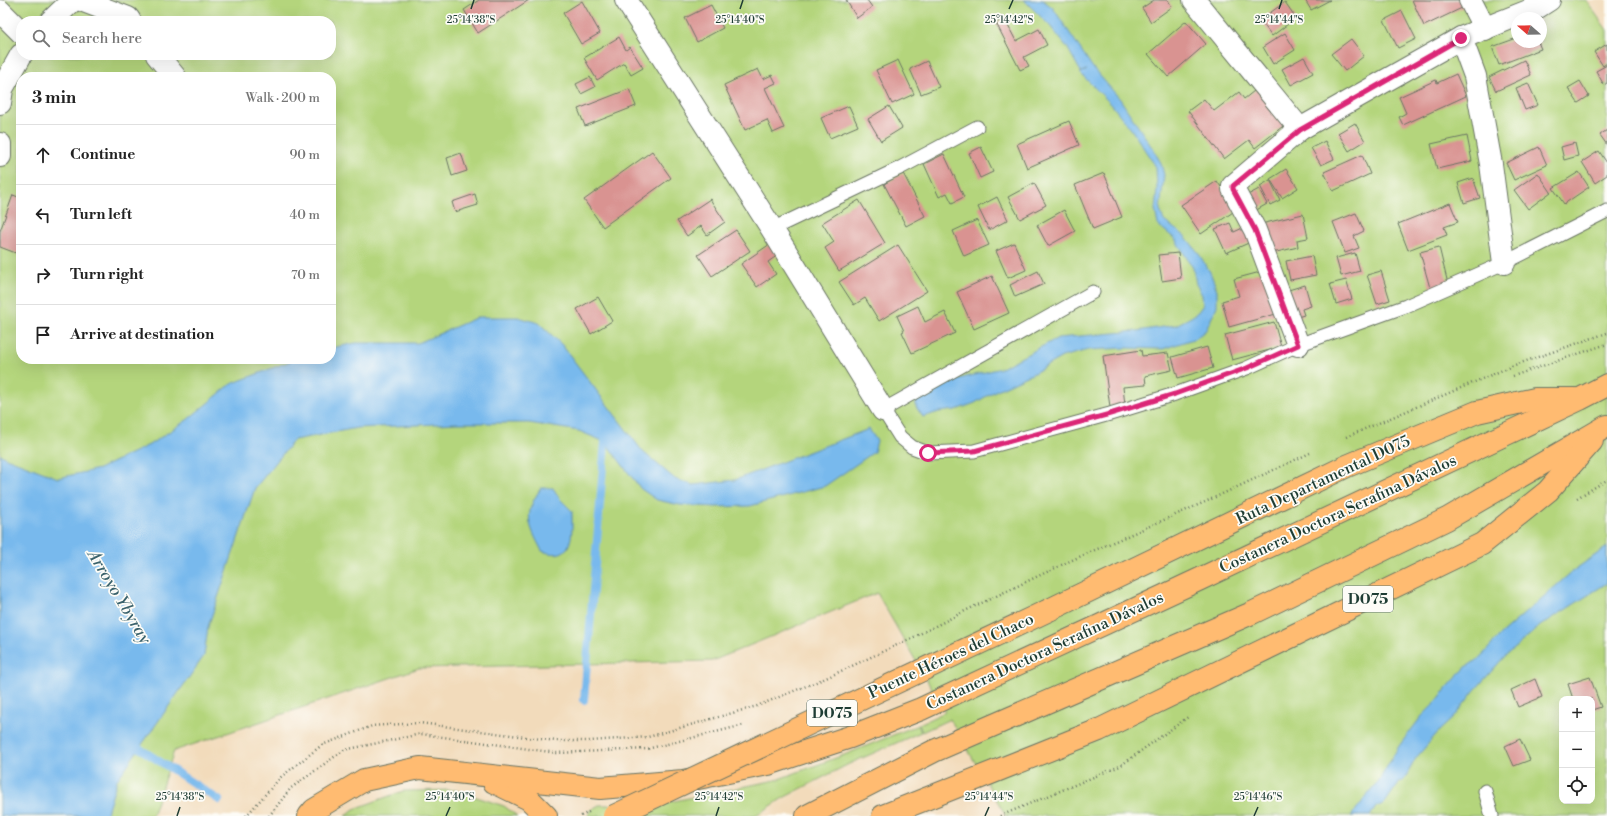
<!DOCTYPE html>
<html lang="en">
<head>
<meta charset="utf-8">
<style>
	body { margin:0; font-family:"Libre Bodoni",serif; background:#f2f2f2; color:#222 }
	.controls { position:absolute; right:12px; bottom:12px; display:grid; overflow:hidden; border-radius:8px; box-shadow:0 4px 16px #0002 }
	.controls button { width:36px; height:36px; display:grid; place-items:center; padding:0; border:0; border-bottom:1px solid #e0e0e0; background:#fff; color:#222; font:20px sans-serif }
	.compass { position:absolute; left:1511px; top:12px; width:36px; height:36px; border-radius:50%; background:#fff; box-shadow:0 4px 16px #0002; rotate:290deg }
	.stop { position:absolute; width:12px; height:12px; margin:-9px; border:3px solid #db2777; border-radius:50%; background:#fff }
	.stop.end { background:#db2777; border-color:#fff; box-shadow:0 1px 4px #0008 }
	.list { margin:0; padding:0; list-style:none }
	h2 { display:flex; justify-content:space-between; align-items:center; height:52px; margin:0; padding:0 16px; font-size:17px }
	h2 small { font-size:13px; font-weight:400; color:#767676 }
	.list li { display:grid; grid-template-columns:26px 1fr auto; gap:12px; align-items:center; box-sizing:border-box; height:60px; padding:0 16px; border-top:1px solid #e0e0e0 }
	.list b { display:block; font-size:15px; white-space:nowrap }
	.list em { font-size:13px; font-style:normal; color:#767676 }
	.icon { flex:none; width:22px; height:22px; fill:none; stroke:currentColor; stroke-width:2; stroke-linecap:round; stroke-linejoin:round }
	.map { position:relative; flex:none; width:1607px; height:816px; overflow:hidden }
	.search { position:absolute; background:#fff; box-shadow:0 4px 16px #0002; left:16px; top:16px; width:320px; height:44px; display:flex; align-items:center; gap:10px; box-sizing:border-box; padding:0 14px; border-radius:16px; color:#767676; font-size:15px }
	.panel { position:absolute; background:#fff; box-shadow:0 4px 16px #0002; left:16px; top:72px; width:320px; height:292px; border-radius:16px }
	.map>svg:first-child { display:block }
</style>
</head>
<body>
<div class="map">
<svg width="1607" height="816" viewBox="0 0 1607 816">
	<rect width="100%" height="100%" fill="#fdfcf7"/>
	<filter id="ink" filterUnits="userSpaceOnUse"><feTurbulence type="fractalNoise" baseFrequency=".025" numOctaves="2"/><feDisplacementMap in="SourceGraphic" scale="8" xChannelSelector="R" yChannelSelector="G"/><feConvolveMatrix kernelMatrix="1 2 1 2 8 2 1 2 1" color-interpolation-filters="sRGB"/></filter>
	<filter id="wash" filterUnits="userSpaceOnUse"><feTurbulence type="fractalNoise" baseFrequency=".012" numOctaves="4" result="noise"/><feDisplacementMap in="SourceGraphic" scale="16" xChannelSelector="R" yChannelSelector="G"/><feGaussianBlur stdDeviation="0.9" result="paint"/><feColorMatrix in="noise" values="0 0 0 0 0 0 0 0 0 0 0 0 0 0 0 0 0 1.4 0 .05"/><feComposite in="paint" operator="in"/></filter>
	<g filter="url(#wash)">
		<rect width="100%" height="100%" fill="#f2dbbb"/>
		<g fill="#b4d57c" stroke="#6a8958" fill-rule="evenodd">
			<path d="M0,0h1586l21,30v786h-601l-56,-97 -28,13 -3,-8 26,-12 -68,-119 -165,68 -293,7 -245,83 -22,65h-152zM1517,18h24v24h-24zM21,21h310v34h-310zM21,77h310v282h-310zM1562,699h30v102h-30z"/>
			<polygon points="918,725 921,732 849,764 783,798 756,816 588,816 590,810 599,805 633,805 674,801 776,780 844,755"/>
			<polygon points="455,790 504,806 517,816 345,816 354,809 403,791"/>
		</g>
		<g fill="#78b9ed" stroke="#4c7b90">
			<polygon points="1024,0 1043,0 1053,8 1093,68 1120,99 1153,149 1161,163 1164,175 1160,210 1164,221 1185,236 1197,251 1210,272 1217,290 1217,306 1206,330 1196,338 1163,349 1127,348 1088,350 1062,357 1034,373 995,391 975,403 956,410 939,412 923,417 916,407 916,396 939,384 1001,368 1058,338 1137,331 1176,325 1191,317 1197,313 1203,305 1202,295 1196,284 1193,268 1175,239 1158,225 1155,210 1157,189 1156,167 1131,129 1111,104 1080,73 1087,70 1081,72 1067,47 1050,26"/>
			<polygon points="478,317 518,317 539,323 562,345 643,452 675,479 693,485 735,480 869,429 877,441 874,452 825,486 750,506 715,507 680,505 657,500 641,489 605,442 579,431 529,423 457,423 357,428 294,440 255,488 208,627 204,656 117,780 106,816 0,816 0,454 6,458 58,478 99,469 149,445 187,420 231,384 296,359 331,359 331,348 356,343 418,343"/>
			<path d="M541,488h12l7,11 12,12c0,22 3,52 -30,40 -14,-27 -19,-36 -1,-63z"/>
			<polygon points="1607,547 1607,583 1540,626 1505,656 1474,691 1454,717 1439,731 1416,758 1404,780 1398,784 1385,803 1376,807 1370,816 1351,816 1378,782 1399,746 1421,717 1436,702 1447,688 1466,667 1480,658 1501,634 1574,570"/>
		</g>
		<g fill="none" stroke-linecap="round" stroke-linejoin="round">
			<g stroke="#78b9ed" stroke-width="8">
				<polyline points="584,700 605,442"/>
				<polyline points="139,748 219,800"/>
			</g>
		</g>
		<g id="blocks">
			<g fill="#d99391">
				<polygon points="479,0 529,0 478,33 464,10"/>
				<polygon points="846,0 867,0 872,7 857,18"/>
				<polygon points="1154,0 1168,0 1172,7 1151,22 1142,8"/>
				<polygon points="1305,0 1330,0 1311,10"/>
				<polygon points="1412,0 1461,0 1464,7 1424,26"/>
				<polygon points="582,1 600,33 581,44 563,13"/>
				<polygon points="1285,2 1296,18 1272,36 1260,20"/>
				<polygon points="711,5 723,28 697,42 685,18"/>
				<polygon points="1402,11 1416,39 1398,48 1384,20"/>
				<polygon points="1004,18 1016,41 1039,29 1047,45 1024,57 1029,66 1020,70 996,23"/>
				<polygon points="1186,21 1206,44 1168,77 1148,54"/>
				<polygon points="1285,33 1295,50 1273,64 1263,47"/>
				<polygon points="619,37 626,50 630,47 643,68 631,75 624,63 597,80 584,58"/>
				<polygon points="1517,38 1517,42 1538,42 1541,49 1499,65 1492,47"/>
				<polygon points="1351,39 1364,56 1345,71 1331,54"/>
				<polygon points="1607,44 1607,63 1603,66 1594,52"/>
				<polygon points="1304,57 1313,73 1291,85 1282,69"/>
				<polygon points="898,60 914,94 892,104 876,70"/>
				<polygon points="1524,60 1531,75 1496,91 1489,77"/>
				<polygon points="927,61 939,87 921,94 910,69"/>
				<polygon points="1607,65 1607,83 1604,85 1596,71"/>
				<polygon points="758,69 763,79 772,75 776,83 765,88 784,128 773,133 767,120 745,130 724,85"/>
				<polygon points="1456,74 1466,96 1403,125 1399,117 1406,113 1399,97 1436,80 1437,83"/>
				<polygon points="590,77 595,87 581,94 576,84"/>
				<polygon points="1580,81 1589,96 1578,103 1568,88"/>
				<polygon points="1528,83 1538,105 1525,110 1516,88"/>
				<polygon points="1259,87 1287,123 1255,148 1249,140 1224,159 1188,111 1204,99 1214,111 1239,92 1244,99"/>
				<polygon points="629,89 636,106 585,126 578,109"/>
				<polygon points="849,106 858,126 830,138 821,118"/>
				<polygon points="889,106 902,128 881,141 868,119"/>
				<polygon points="1069,121 1079,145 1027,168 1017,144"/>
				<polygon points="1355,123 1365,141 1349,151 1338,133"/>
				<polygon points="1607,130 1607,145 1600,135"/>
				<polygon points="1467,136 1472,161 1437,169 1431,144"/>
				<polygon points="1325,141 1334,159 1321,165 1311,148"/>
				<polygon points="1575,143 1578,156 1564,160 1561,147"/>
				<polygon points="981,147 993,172 980,178 969,153"/>
				<polygon points="1539,147 1547,165 1514,180 1506,163"/>
				<polygon points="652,151 671,178 603,227 584,200"/>
				<polygon points="1599,151 1607,163 1607,175 1595,183 1582,162"/>
				<polygon points="461,153 467,171 452,176 447,158"/>
				<polygon points="944,154 964,197 952,203 947,193 939,197 924,164"/>
				<polygon points="1362,155 1370,174 1333,191 1324,172"/>
				<polygon points="1286,169 1298,188 1282,198 1270,179"/>
				<polygon points="1579,172 1589,187 1564,204 1553,188"/>
				<polygon points="903,173 925,216 906,226 884,184"/>
				<polygon points="1104,173 1122,217 1093,229 1075,185"/>
				<polygon points="1538,173 1551,192 1528,209 1514,190"/>
				<polygon points="1473,178 1480,198 1464,203 1458,183"/>
				<polygon points="1270,180 1280,200 1270,205 1260,186"/>
				<polygon points="1217,181 1236,210 1201,234 1181,205"/>
				<polygon points="1034,183 1046,205 1020,219 1008,197"/>
				<polygon points="1259,189 1267,204 1253,212 1244,197"/>
				<polygon points="475,194 478,205 455,212 452,202"/>
				<polygon points="13,195 21,198 21,255 0,247 0,231"/>
				<polygon points="997,197 1008,220 989,230 978,207"/>
				<polygon points="710,199 725,222 707,235 701,226 687,236 677,221"/>
				<polygon points="859,200 885,243 839,271 825,248 834,242 822,223"/>
				<polygon points="1450,203 1458,222 1444,227 1447,235 1408,250 1398,224"/>
				<polygon points="1064,210 1075,231 1048,246 1037,225"/>
				<polygon points="1356,213 1364,231 1354,236 1359,248 1345,253 1333,222"/>
				<polygon points="1303,214 1308,238 1297,240 1298,247 1268,254 1261,224"/>
				<polygon points="977,220 989,245 964,256 953,231"/>
				<polygon points="1230,223 1234,232 1247,226 1253,241 1226,253 1215,229"/>
				<polygon points="736,230 750,251 712,276 698,255"/>
				<polygon points="1014,243 1026,270 1008,278 996,251"/>
				<polygon points="770,244 778,255 768,262 776,274 757,287 741,264"/>
				<polygon points="898,245 927,291 879,321 865,298 854,305 839,282"/>
				<polygon points="1439,247 1448,284 1430,288 1420,252"/>
				<polygon points="1178,253 1181,278 1162,281 1158,255"/>
				<polygon points="1355,253 1360,271 1341,276 1336,258"/>
				<polygon points="1312,256 1316,275 1290,280 1286,261"/>
				<polygon points="1038,271 1044,284 1015,297 1010,285"/>
				<polygon points="1264,271 1276,314 1229,327 1222,301 1239,296 1234,279"/>
				<polygon points="1381,271 1390,300 1377,304 1367,275"/>
				<polygon points="992,276 1009,313 974,329 957,292"/>
				<polygon points="1346,280 1352,299 1336,304 1330,284"/>
				<polygon points="1305,285 1311,306 1302,309 1304,315 1294,318 1285,291"/>
				<polygon points="598,297 612,321 591,334 577,309"/>
				<polygon points="918,306 925,322 945,312 955,333 912,353 902,332 904,331 897,316"/>
				<polygon points="1274,322 1281,347 1232,360 1225,335"/>
				<polygon points="1207,347 1213,368 1178,378 1172,357"/>
				<polygon points="1141,350 1142,356 1168,353 1172,370 1145,376 1146,385 1123,387 1125,405 1110,407 1103,356"/>
				<polygon points="1590,677 1601,707 1592,710 1592,699 1573,699 1568,684"/>
				<polygon points="1535,679 1542,697 1518,707 1511,690"/>
				<polygon points="1520,739 1530,760 1514,766 1505,746"/>
			</g>
		</g>
	</g>
	<g filter="url(#ink)">
		<use href="#blocks" fill-opacity="0" stroke="#697463" stroke-width="1"/>
		<g fill="none" stroke-linecap="round" stroke-linejoin="round">
			<g stroke="#697463" stroke-width="15">
				<g id="service">
					<polyline points="772,229 900,168 977,127"/>
					<polyline points="1093,292 883,410 900,437 912,447 928,453 974,451 1110,414 1175,394 1247,368 1298,345 1406,306 1504,263 1607,211"/>
					<polyline points="1485,791 1492,816"/>
				</g>
			</g>
			<g stroke="#697463" stroke-width="24">
				<g id="minor">
					<polyline points="81,0 128,18 130,21"/>
					<polyline points="626,0 772,229 883,410"/>
					<polyline points="1194,0 1300,129"/>
					<polyline points="1470,0 1485,29"/>
					<polyline points="0,11 21,32"/>
					<polyline points="51,21 73,0"/>
					<polyline points="1461,38 1475,76 1491,164 1504,263"/>
					<polyline points="157,55 175,77"/>
					<polyline points="0,103 2,89 21,55"/>
					<polyline points="0,144 0,156"/>
					<polyline points="1298,345 1255,230 1233,189 1233,186 1300,129 1461,38 1538,7 1549,0"/>
				</g>
			</g>
			<g stroke="#697463" stroke-width="24">
				<g id="trunk">
					<polyline points="1049,610 1347,466 1477,412 1535,399 1575,399"/>
					<polyline points="494,782 529,799 546,816"/>
					<polyline points="309,816 314,810 364,780 420,768 600,788 683,781 768,764 850,737 921,709 1198,580 1580,399 1607,385"/>
					<polyline points="807,816 934,751 1252,613 1447,519 1607,426"/>
					<polyline points="883,816 1099,730 1482,544 1548,491 1592,441"/>
				</g>
			</g>
			<g stroke="#697463" stroke-width="2.5" stroke-dasharray="1 3" stroke-linecap="butt">
				<polyline points="1513,376 1607,344"/>
				<polyline points="1346,437 1512,366 1607,333"/>
				<polyline points="1577,498 1607,480"/>
				<polyline points="246,816 281,777 322,745 372,726 420,723 556,741 589,741 648,737 757,706 826,678 910,639 967,610 1072,560 1205,502 1310,453"/>
				<polyline points="269,816 291,788 344,750 421,734 494,744 557,753 647,749 744,725"/>
				<polyline points="1000,816 1120,766 1188,717"/>
			</g>
			<use href="#service" stroke="#fff" stroke-width="13"/>
			<use href="#minor" stroke="#fff" stroke-width="22"/>
			<use href="#trunk" stroke="#ffbb71" stroke-width="22"/>
			<g stroke="#697463" stroke-width="24" stroke-linecap="butt">
				<polyline id="trunk-bridge" points="614,816 1049,610"/>
			</g>
			<polyline stroke="#697463" stroke-width="2.5" stroke-dasharray="1 3" stroke-linecap="butt" points="581,816 589,812"/>
			<use href="#trunk-bridge" stroke="#ffbb71" stroke-width="22"/>
		</g>
	</g>
	<g fill="none" stroke-linecap="round" stroke-linejoin="round" filter="url(#ink)">
		<polyline stroke="#db2777" stroke-width="5" points="928,453 974,451 1110,414 1175,394 1247,368 1298,345 1255,230 1233,189 1233,186 1300,130 1461,38"/>
	</g>
	<path fill="none" stroke="#1f3d34" stroke-width="1.5" d="M471,9l3,-9M740,9l3,-9M1009,9l4,-9M1279,9l3,-9M177,816l3,-9M446,816l4,-9M716,816l3,-9M985,816l4,-9M1254,816l4,-9"/>
	<g text-anchor="middle" dominant-baseline="central" stroke-width="3.5" stroke-linejoin="round" paint-order="stroke">
		<g fill="#fdfcf7" stroke="#62766e" stroke-width="1">
			<rect x="1343" y="586" width="50" height="26" rx="3"/>
			<rect x="807" y="700" width="50" height="26" rx="3"/>
		</g>
		<g font-size="15" font-weight="bold" fill="#1f3d34">
			<text x="1368" y="599">D075</text>
			<text x="832" y="713">D075</text>
		</g>
		<g font-size="16" fill="#1f3d34" stroke="#fdfcf7">
			<text transform="translate(1323 480) rotate(-25)">Ruta Departamental D075</text>
			<text transform="translate(1338 514) rotate(-25)">Costanera Doctora Serafina Dávalos</text>
			<text transform="translate(1045 651) rotate(-25)">Costanera Doctora Serafina Dávalos</text>
			<text transform="translate(951 656) rotate(-25)">Puente Héroes del Chaco</text>
		</g>
		<g font-size="17" font-style="italic" fill="#3a626c" stroke="#fdfcf7">
			<text transform="translate(119 597) rotate(59)">Arroyo Ybyray</text>
		</g>
	</g>
	<g font-size="10" text-anchor="middle" fill="#1f3d34" stroke="#fdfcf7" stroke-width="3.5" stroke-linejoin="round" paint-order="stroke">
		<text x="471" y="23">25°14'38"S</text>
		<text x="740" y="23">25°14'40"S</text>
		<text x="1009" y="23">25°14'42"S</text>
		<text x="1279" y="23">25°14'44"S</text>
		<text x="180" y="800">25°14'38"S</text>
		<text x="450" y="800">25°14'40"S</text>
		<text x="719" y="800">25°14'42"S</text>
		<text x="989" y="800">25°14'44"S</text>
		<text x="1258" y="800">25°14'46"S</text>
	</g>
</svg>
<div class="controls">
<button>+</button>
<button>−</button>
<button><svg class="icon" aria-label="locate" viewBox="0 0 24 24"><circle cx="12" cy="12" r="6"/><path d="M12 2v4M12 18v4M2 12h4M18 12h4"/></svg></button>
</div>
<svg class="compass" viewBox="-18 -18 36 36"><path d="M0-13l5 13h-10z" fill="#e53935"/><path d="M0 13l5-13h-10z" fill="#767676"/></svg>
<div class="stop" style="left:928px;top:453px"></div>
<div class="stop end" style="left:1461px;top:38px"></div>
<div class="search"><svg class="icon" aria-label="search" viewBox="0 0 24 24"><circle cx="10" cy="10" r="6"/><path d="M15 15l6 6"/></svg>Search here</div>
<section class="panel">
<h2>3 min<small>Walk · 200 m</small></h2>
<ul class="list">
<li><svg class="icon" aria-label="ahead" viewBox="0 0 24 24"><path d="M12 20V5M6 11l6-6 6 6"/></svg><div><b>Continue</b></div><em>90 m</em></li>
<li><svg class="icon" aria-label="left" viewBox="0 0 24 24"><path d="M17 20v-9H6M10 6l-5 5 5 5"/></svg><div><b>Turn left</b></div><em>40 m</em></li>
<li><svg class="icon" aria-label="right" viewBox="0 0 24 24"><path d="M7 20v-9h11M14 6l5 5-5 5"/></svg><div><b>Turn right</b></div><em>70 m</em></li>
<li><svg class="icon" aria-label="arrive" viewBox="0 0 24 24"><path d="M6 21V4h12l-3 4 3 4H6"/></svg><div><b>Arrive at destination</b></div></li>
</ul>
</section>
</div>
</body>
</html>
